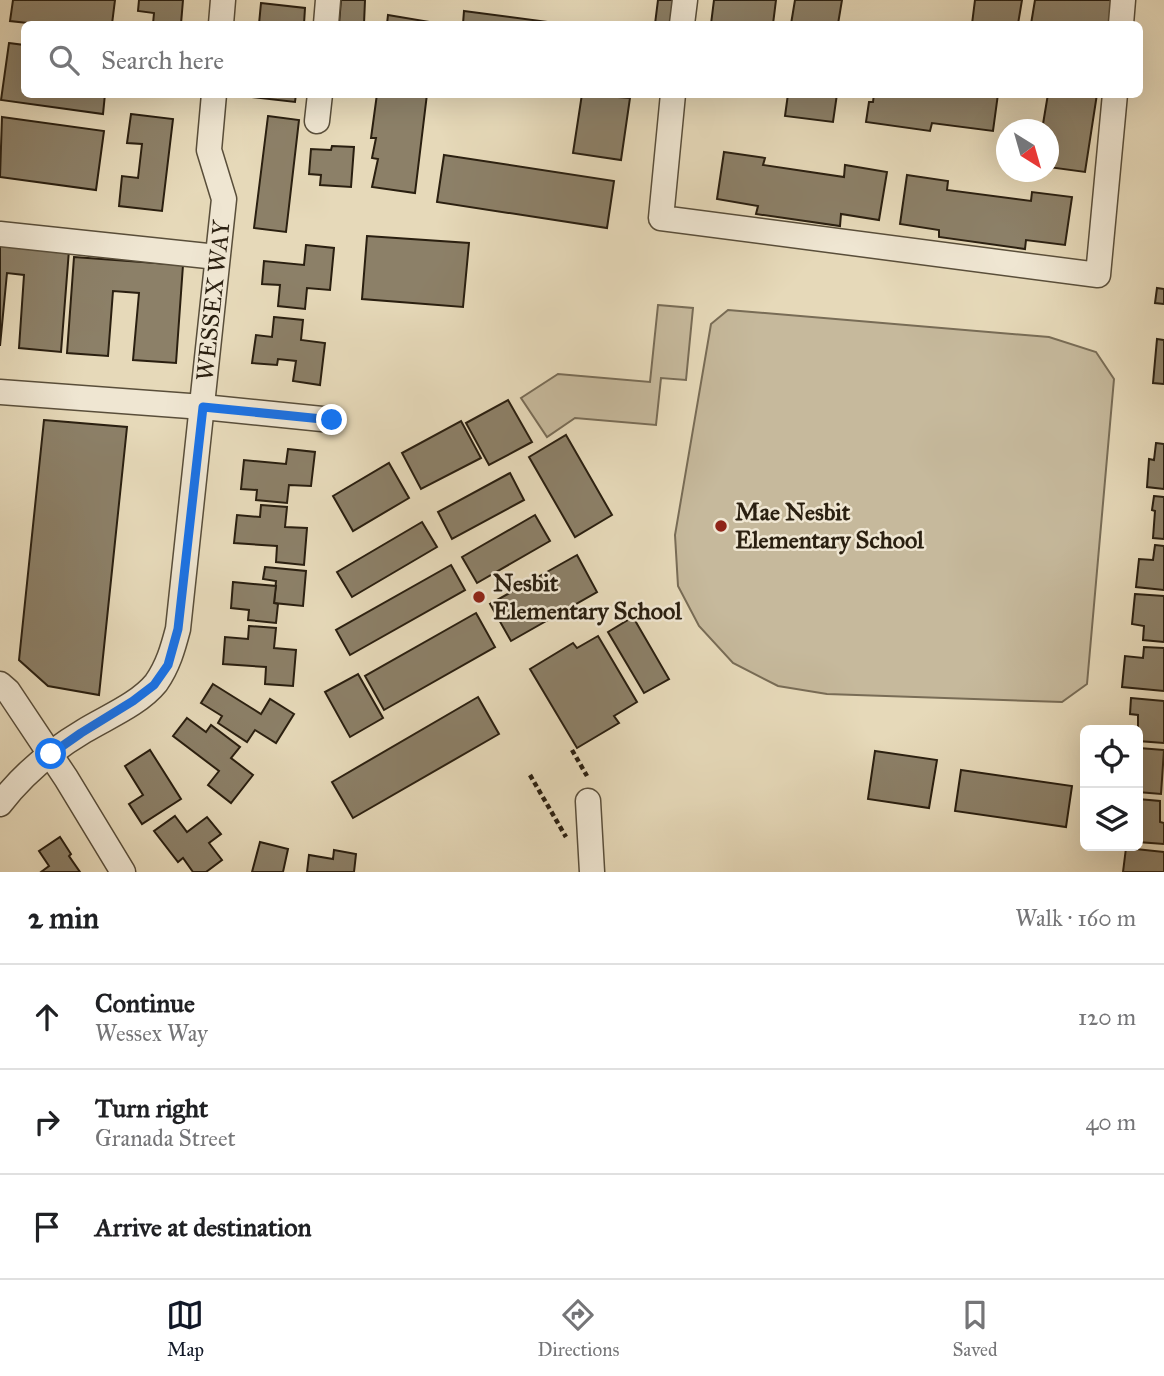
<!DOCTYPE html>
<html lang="en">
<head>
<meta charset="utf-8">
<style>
	body { margin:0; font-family:"IM FELL Great Primer",serif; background:#f6f6f6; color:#202124 }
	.controls { position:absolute; right:21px; bottom:21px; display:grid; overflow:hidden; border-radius:10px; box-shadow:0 7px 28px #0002 }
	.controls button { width:63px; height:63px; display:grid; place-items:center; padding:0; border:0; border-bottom:2px solid #e0e0e0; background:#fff; color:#202124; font:35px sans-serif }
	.compass { position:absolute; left:996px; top:119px; width:63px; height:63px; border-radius:50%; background:#fff; box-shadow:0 7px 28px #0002; rotate:143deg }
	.stop { position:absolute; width:21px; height:21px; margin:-16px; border:5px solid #1a73e8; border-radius:50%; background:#fff }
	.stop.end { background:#1a73e8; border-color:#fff; box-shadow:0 2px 7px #0008 }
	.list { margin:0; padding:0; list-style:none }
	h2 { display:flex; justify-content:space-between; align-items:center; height:91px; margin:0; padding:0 28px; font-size:30px }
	h2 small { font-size:23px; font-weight:400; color:#757577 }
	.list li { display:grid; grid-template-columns:46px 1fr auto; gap:21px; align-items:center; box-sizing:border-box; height:105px; padding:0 28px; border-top:2px solid #e0e0e0 }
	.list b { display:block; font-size:26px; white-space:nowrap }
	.list p { margin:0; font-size:23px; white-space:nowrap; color:#757577 }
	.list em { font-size:23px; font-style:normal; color:#757577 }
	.icon { flex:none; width:38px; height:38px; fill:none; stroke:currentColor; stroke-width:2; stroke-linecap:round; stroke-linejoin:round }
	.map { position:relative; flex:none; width:1164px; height:872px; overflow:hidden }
	.search { position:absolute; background:#fff; box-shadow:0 7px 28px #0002; left:21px; right:21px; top:21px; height:77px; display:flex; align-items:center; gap:18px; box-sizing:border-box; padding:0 24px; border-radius:10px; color:#757577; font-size:26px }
	.sheet { height:406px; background:#fff }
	nav { display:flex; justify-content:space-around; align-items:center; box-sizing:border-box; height:98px; border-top:2px solid #e0e0e0; background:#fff; font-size:19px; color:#757577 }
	nav a { display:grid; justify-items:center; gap:4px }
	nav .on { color:#111827 }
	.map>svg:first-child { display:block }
</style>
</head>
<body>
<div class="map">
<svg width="1164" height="872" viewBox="0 0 1164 872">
	<rect width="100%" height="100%" fill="#e6d9b9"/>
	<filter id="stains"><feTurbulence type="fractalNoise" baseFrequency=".00286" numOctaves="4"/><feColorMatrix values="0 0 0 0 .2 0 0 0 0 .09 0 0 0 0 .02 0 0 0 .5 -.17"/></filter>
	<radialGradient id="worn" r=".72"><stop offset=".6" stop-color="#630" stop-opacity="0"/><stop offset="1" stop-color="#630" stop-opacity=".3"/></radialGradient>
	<g fill="#c6b99c" stroke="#786c56" stroke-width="2">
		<polygon points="658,305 693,308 686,380 661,378 656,425 575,418 547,437 521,398 558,374 650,382"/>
		<polygon points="728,310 1049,337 1096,352 1114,379 1087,684 1062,702 827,694 778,686 733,663 699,626 678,586 675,535 711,324"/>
	</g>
	<g fill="#8c8068" stroke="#2a1f10" stroke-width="2">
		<polygon points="13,0 115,0 112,24 37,24 10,21"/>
		<polygon points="139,0 183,0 181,24 153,24 154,13 138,11"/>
		<polygon points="341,0 365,0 364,24 339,24"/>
		<polygon points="658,0 678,0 675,24 655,24"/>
		<polygon points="714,0 776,0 773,24 711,24"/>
		<polygon points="795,0 842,0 838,24 791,24"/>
		<polygon points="975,0 1022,0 1018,24 972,24"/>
		<polygon points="1035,0 1121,0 1117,24 1031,24"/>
		<polygon points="261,3 305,8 304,24 259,24"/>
		<polygon points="464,11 548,22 547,24 463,24"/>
		<polygon points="388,15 436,23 436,24 387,24"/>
		<polygon points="9,43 24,45 24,94 105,94 103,114 1,100"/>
		<polygon points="252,94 296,94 295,102 251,97"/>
		<polygon points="377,94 427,94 415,193 372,187 378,159 372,158 376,138 371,138"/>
		<polygon points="582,94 630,98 621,160 573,153"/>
		<polygon points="788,94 837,94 833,122 785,116"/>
		<polygon points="874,94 998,94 993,131 932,123 930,131 866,122 869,102 873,102"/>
		<polygon points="1048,94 1097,94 1085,172 1048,167 1048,130 1042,130"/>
		<polygon points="131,114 173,119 162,211 119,206 122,176 138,178 142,144 127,143"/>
		<polygon points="268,116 299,120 286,232 254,228"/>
		<polygon points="2,117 104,131 96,190 0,177"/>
		<polygon points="332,146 354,147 351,187 320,185 321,175 309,174 311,149 331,150"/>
		<polygon points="724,152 765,158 763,165 844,177 845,165 887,172 879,220 841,214 840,226 756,214 758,206 717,199"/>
		<polygon points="444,155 614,181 607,228 437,202"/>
		<polygon points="907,175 948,181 947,190 1031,201 1032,192 1072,197 1065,245 1026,240 1025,249 939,237 939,230 900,224"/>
		<polygon points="367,236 469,243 463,307 362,299"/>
		<polygon points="0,245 69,250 61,352 19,348 24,275 7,273 0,346"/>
		<polygon points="306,245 334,248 330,290 307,288 305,309 278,306 280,285 262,284 264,261 304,265"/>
		<polygon points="74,257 183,265 176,363 133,360 139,293 113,291 108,356 67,353"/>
		<polygon points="1157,288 1164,289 1164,304 1155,303"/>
		<polygon points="274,317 303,320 301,340 325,343 320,385 293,381 296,361 278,359 277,365 252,363 256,335 272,337"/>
		<polygon points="1157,339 1164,340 1164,384 1153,383"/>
		<polygon points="508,400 532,442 489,465 466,423"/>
		<polygon points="44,420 127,427 99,695 48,686 19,660"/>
		<polygon points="461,421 481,458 421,489 402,453"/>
		<polygon points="566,435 612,515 575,537 529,457"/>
		<polygon points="1156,443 1164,444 1164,489 1147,487 1149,459 1154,460"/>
		<polygon points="288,449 315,452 311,486 289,485 287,503 256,500 257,490 241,489 244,460 286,464"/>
		<polygon points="389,463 409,498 353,531 333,496"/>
		<polygon points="510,473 524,500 452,539 438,512"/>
		<polygon points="1154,496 1164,497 1164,539 1153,538 1155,511 1152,510"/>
		<polygon points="261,505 287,507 285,527 307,528 304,565 276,562 277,546 234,543 237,515 260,517"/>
		<polygon points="535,515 550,541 477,583 462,557"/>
		<polygon points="422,522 437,547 352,597 337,572"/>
		<polygon points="1155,545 1164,546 1164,590 1136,587 1139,559 1153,560"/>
		<polygon points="577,555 597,592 511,641 490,604"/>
		<polygon points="451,565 465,590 350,655 336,630"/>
		<polygon points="265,567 306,571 303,606 274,603 276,581 263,579"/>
		<polygon points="233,582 276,586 274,603 278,604 276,623 248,620 249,610 231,608"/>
		<polygon points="1135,594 1164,596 1164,642 1143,640 1144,626 1132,624"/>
		<polygon points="476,613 495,647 384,710 365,676"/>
		<polygon points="633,617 669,679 644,693 608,632"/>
		<polygon points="249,626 276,628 274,648 296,650 293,686 265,684 266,667 223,664 225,637 248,639"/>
		<polygon points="598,636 637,702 614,716 619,723 577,748 530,669 573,643 577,648"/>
		<polygon points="1144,647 1164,648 1164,691 1122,687 1125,656 1143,658"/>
		<polygon points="358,674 383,718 350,737 325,692"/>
		<polygon points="213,684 261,714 270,699 294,714 276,743 255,730 247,742 218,723 222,716 201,703"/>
		<polygon points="478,697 499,734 353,818 332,782"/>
		<polygon points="1131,698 1164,701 1164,743 1138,741 1138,715 1130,714"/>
		<polygon points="187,718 206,732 211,725 240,747 231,758 253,775 231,803 208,785 219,771 173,736"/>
		<polygon points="1139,748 1164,750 1161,794 1138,792"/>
		<polygon points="150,750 181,799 142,824 129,804 143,795 125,766"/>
		<polygon points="875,751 937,760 929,808 868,799"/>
		<polygon points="961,770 1072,786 1066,827 955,811"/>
		<polygon points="1138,799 1160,801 1160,822 1164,823 1164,844 1138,842"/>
		<polygon points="175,816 187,832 207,817 221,834 209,843 222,860 206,872 193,872 183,858 178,862 154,831"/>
		<polygon points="60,837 71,854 69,856 80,872 41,872 49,866 39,851"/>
		<polygon points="260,842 288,849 283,872 252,872"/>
		<polygon points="1126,848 1164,852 1164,872 1123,872"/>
		<polygon points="334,850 356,854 354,872 307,872 309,855 333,859"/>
	</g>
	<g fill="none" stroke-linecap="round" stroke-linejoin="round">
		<g stroke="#594e3a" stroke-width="27">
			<g id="minor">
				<polyline points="221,24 223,0"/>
				<polyline points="326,24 328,0"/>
				<polyline points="682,24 685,0"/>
				<polyline points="1121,24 1123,0"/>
				<polyline points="673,94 661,218 1098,275 1115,94"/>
				<polyline points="317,121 320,94"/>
				<polyline points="0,234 217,257"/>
				<polyline points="0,392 203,407 332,420"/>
				<polyline points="0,684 8,691 66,778 123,872"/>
				<polyline points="588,801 592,872"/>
				<path id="s1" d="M0,804c23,-30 52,-54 84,-73 23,-14 55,-27 72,-48 12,-17 17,-35 22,-54l46,-430 -15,-49 5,-56"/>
			</g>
		</g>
		<g stroke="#2a1f10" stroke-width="4.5" stroke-dasharray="5 3.5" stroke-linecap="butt">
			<polyline points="572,750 587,776"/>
			<polyline points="530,775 566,837"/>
		</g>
		<use href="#minor" stroke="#efe6d2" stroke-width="24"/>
	</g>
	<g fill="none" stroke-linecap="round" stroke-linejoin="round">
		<polyline stroke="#1a73e8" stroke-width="9" points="51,754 81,733 133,701 154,685 168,665 178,629 203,407 332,420"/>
	</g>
	<g fill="#8f2418" stroke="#efe6d2" stroke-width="2.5">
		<circle cx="721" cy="526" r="7"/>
		<circle cx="479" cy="597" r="7"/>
	</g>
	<g text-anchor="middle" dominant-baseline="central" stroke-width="5" stroke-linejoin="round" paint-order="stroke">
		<g font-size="24" fill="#2a1f10" stroke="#efe6d2">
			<text stroke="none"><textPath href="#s1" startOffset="588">WESSEX WAY</textPath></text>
		</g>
		<g font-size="24" font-weight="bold" fill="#2a1f10" stroke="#efe6d2" text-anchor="start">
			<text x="735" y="512">Mae Nesbit<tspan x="735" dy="28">Elementary School</tspan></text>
			<text x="493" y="583">Nesbit<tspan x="493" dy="28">Elementary School</tspan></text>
		</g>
	</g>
	<rect width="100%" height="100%" filter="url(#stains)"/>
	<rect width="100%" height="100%" fill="url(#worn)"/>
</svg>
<div class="controls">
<button><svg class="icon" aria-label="locate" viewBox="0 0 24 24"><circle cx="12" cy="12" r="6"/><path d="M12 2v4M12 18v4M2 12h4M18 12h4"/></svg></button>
<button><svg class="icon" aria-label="layers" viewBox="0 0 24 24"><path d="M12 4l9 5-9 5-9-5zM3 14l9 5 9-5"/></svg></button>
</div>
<svg class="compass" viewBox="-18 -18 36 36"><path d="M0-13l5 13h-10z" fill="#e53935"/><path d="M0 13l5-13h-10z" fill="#757577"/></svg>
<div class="stop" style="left:51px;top:754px"></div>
<div class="stop end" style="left:332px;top:420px"></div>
<div class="search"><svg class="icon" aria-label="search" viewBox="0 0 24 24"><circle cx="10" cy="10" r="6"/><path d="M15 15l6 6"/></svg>Search here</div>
</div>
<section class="sheet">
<h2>2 min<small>Walk · 160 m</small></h2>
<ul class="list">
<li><svg class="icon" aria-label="ahead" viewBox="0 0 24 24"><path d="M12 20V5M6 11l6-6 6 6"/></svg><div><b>Continue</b><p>Wessex Way</p></div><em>120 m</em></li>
<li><svg class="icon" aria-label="right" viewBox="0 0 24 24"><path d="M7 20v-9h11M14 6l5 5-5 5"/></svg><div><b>Turn right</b><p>Granada Street</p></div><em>40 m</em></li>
<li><svg class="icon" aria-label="arrive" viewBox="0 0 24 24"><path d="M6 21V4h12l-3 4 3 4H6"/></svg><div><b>Arrive at destination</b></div></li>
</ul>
</section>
<nav>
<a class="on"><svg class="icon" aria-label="map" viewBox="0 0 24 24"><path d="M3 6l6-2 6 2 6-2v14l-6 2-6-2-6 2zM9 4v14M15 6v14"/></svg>Map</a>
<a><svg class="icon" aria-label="directions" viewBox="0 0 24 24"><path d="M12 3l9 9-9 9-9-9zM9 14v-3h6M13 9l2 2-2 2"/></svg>Directions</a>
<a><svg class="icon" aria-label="saved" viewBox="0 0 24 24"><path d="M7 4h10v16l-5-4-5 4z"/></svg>Saved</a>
</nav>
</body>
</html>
